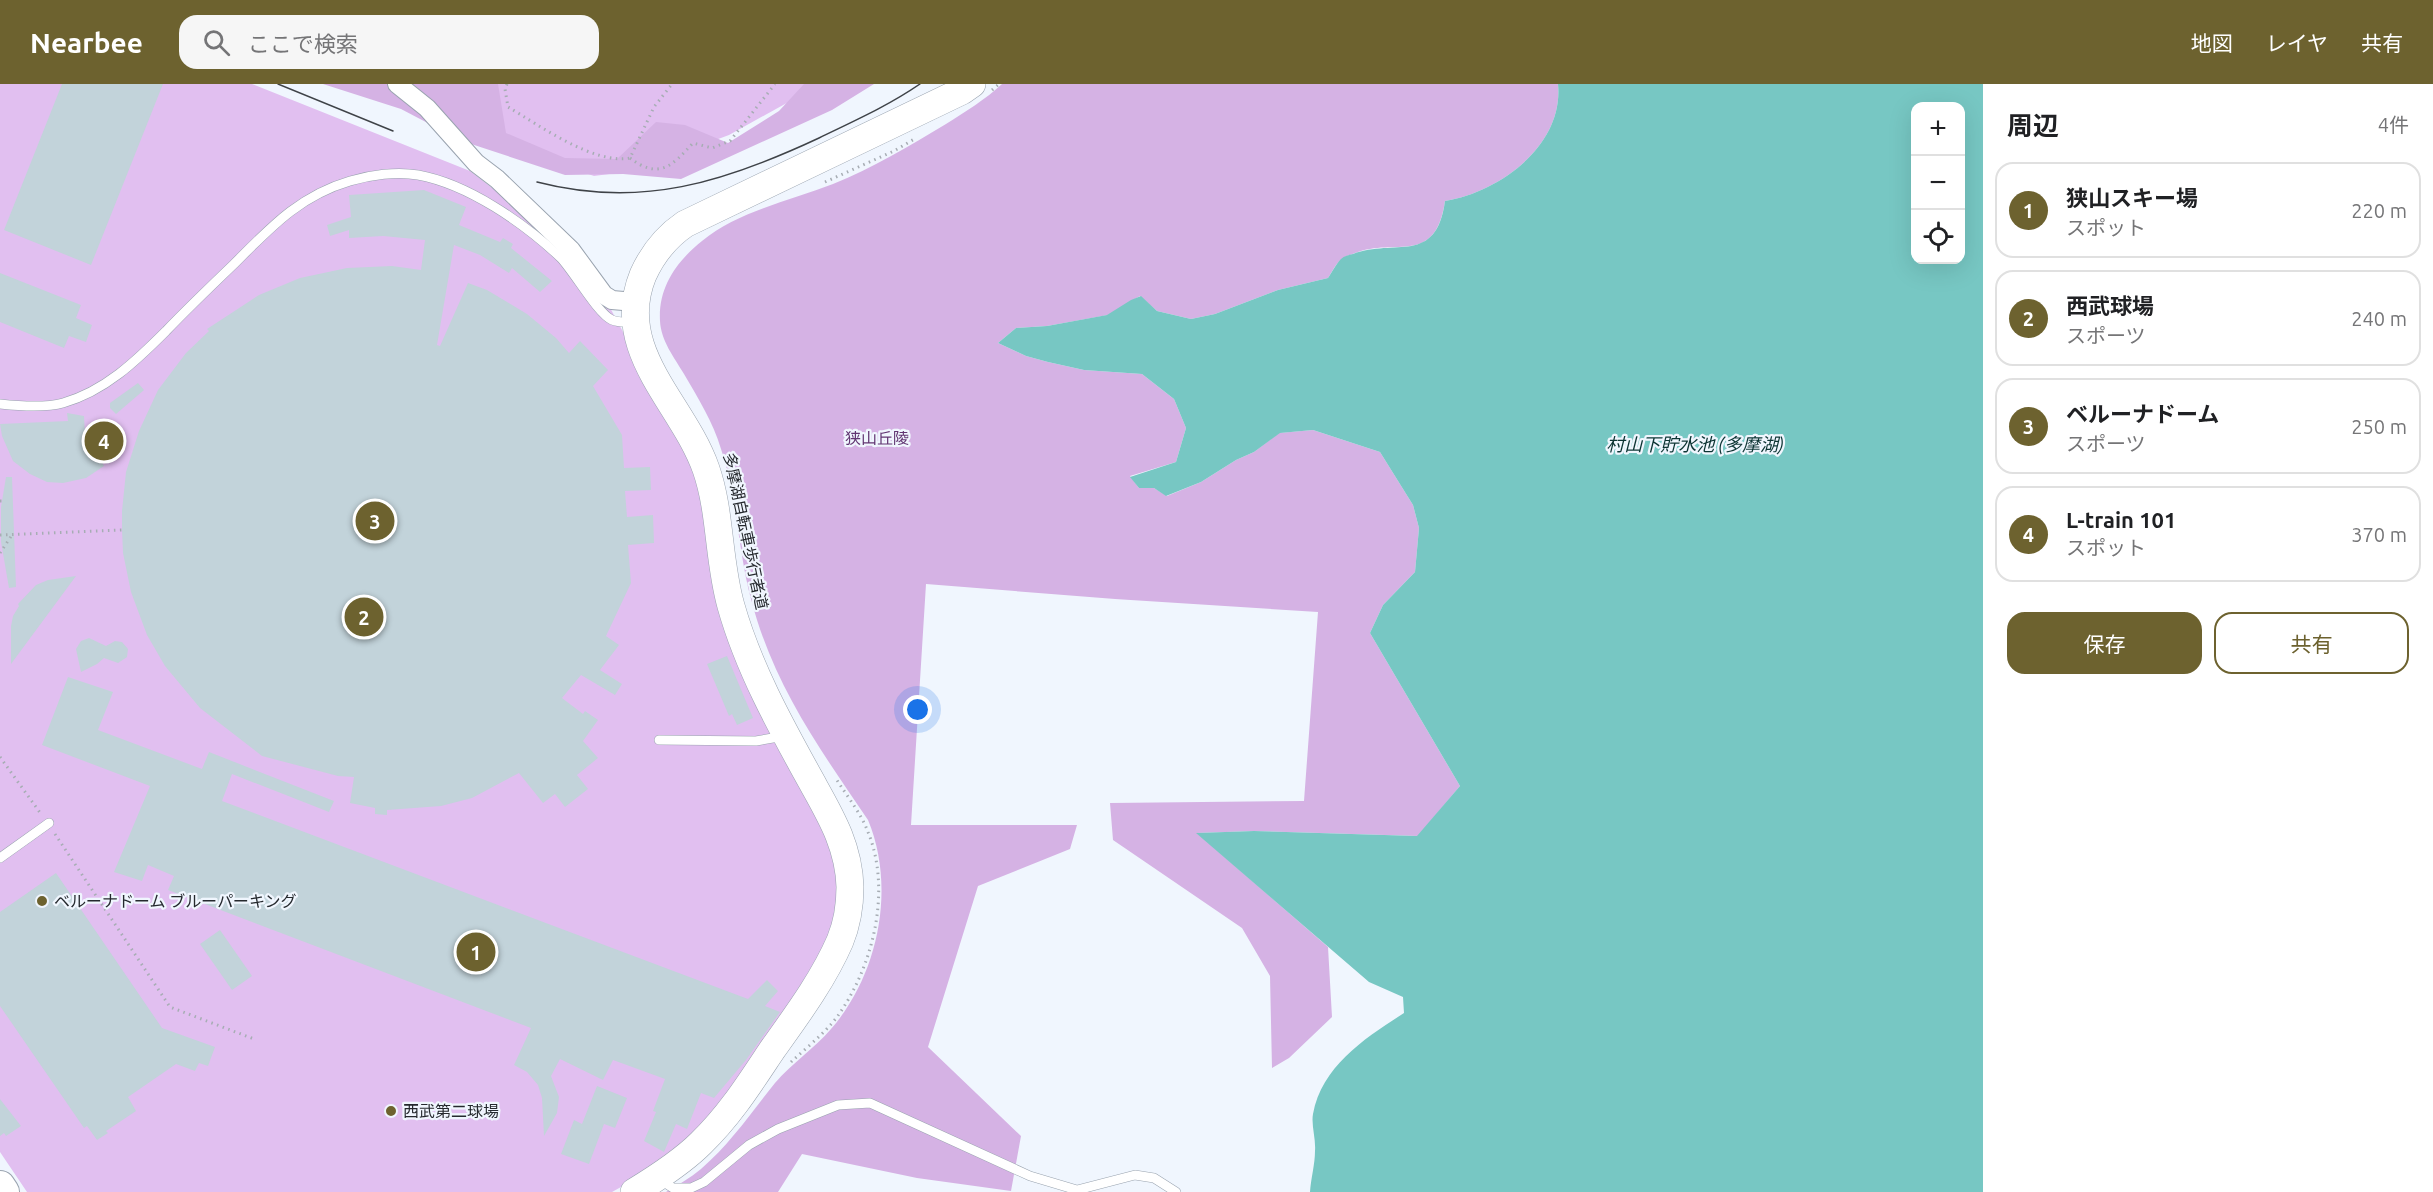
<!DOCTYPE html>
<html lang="ja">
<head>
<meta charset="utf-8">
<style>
	body { margin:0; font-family:Ubuntu,"Noto Sans JP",sans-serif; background:#f6f6f6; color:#202124 }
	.controls { position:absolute; right:18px; top:18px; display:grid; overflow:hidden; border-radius:12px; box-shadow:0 6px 24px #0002 }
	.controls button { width:54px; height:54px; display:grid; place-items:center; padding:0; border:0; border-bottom:2px solid #e0e0e0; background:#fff; color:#202124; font:30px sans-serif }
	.you { position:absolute; left:918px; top:626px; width:21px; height:21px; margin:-15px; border:4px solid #fff; border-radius:50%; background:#1a73e8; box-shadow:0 0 0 9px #1a73e833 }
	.badge { display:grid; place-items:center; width:39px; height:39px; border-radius:50%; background:#6d622f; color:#fff; font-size:20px; font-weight:700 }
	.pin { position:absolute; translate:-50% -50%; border:3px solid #fff; box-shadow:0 2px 6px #0006 }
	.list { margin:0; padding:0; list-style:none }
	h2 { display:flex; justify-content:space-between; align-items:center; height:78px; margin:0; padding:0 24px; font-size:26px }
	h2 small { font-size:20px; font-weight:400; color:#757577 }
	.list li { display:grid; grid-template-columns:39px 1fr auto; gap:18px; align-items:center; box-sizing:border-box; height:96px; margin:0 12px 12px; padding:0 12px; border:2px solid #e0e0e0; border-radius:18px }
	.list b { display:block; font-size:22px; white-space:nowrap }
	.list p { margin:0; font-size:20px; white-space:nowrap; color:#757577 }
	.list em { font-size:20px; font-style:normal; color:#757577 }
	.actions { display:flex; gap:12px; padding:18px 24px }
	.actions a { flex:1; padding:14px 0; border:2px solid #6d622f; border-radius:18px; text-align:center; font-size:21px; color:#6d622f }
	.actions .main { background:#6d622f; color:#fff }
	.icon { flex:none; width:33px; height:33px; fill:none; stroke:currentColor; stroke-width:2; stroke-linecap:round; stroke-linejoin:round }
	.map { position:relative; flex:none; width:1983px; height:1108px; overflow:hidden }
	header { display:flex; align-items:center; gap:36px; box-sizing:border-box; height:84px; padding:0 30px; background:#6d622f; color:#fff }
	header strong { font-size:28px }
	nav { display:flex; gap:33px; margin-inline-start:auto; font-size:21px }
	.search { width:420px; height:54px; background:#f6f6f6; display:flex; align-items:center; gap:15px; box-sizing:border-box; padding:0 21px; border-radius:18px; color:#757577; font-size:22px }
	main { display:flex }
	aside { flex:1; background:#fff }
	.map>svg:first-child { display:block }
</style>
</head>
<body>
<header>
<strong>Nearbee</strong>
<div class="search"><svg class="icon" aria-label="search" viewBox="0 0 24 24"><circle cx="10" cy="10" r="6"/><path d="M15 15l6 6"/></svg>ここで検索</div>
<nav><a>地図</a><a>レイヤ</a><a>共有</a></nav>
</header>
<main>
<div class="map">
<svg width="1983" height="1108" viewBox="0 0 1983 1108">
	<rect width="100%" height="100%" fill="#f0f6fe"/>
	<g fill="#e1bff0">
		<polygon points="0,0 252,0 470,87 533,135 608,220 642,283 686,355 706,426 828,746 842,794 838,841 739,1001 697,1047 646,1089 612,1108 27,1108 0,1068"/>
		<polygon points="392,0 821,0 729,51 632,87 594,92 552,78"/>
	</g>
	<g fill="#d5b2e4">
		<polygon points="323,0 498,0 506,49 565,74 617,75 656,38 685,41 728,59 779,27 804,0 874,0 832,26 681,95 623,90 565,91 462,57 401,25"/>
		<path d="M1002,0h556c6,61 -58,108 -113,117 -10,66 -49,36 -90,52 -4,2 -10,3 -13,6 -6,4 -10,13 -14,19l-50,12 -63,24 -24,5 -34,-8 -17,-15 -32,19 -61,11 -31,2 -18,15 28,13 22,6 36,8 58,4 32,25 12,29 -10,34 -46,14 9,12h15l13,8 34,-14 35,-22 18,-8 25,-19 34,-3 67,22 33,53 6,23 -4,44 -32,33 -13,28 90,153 -42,50 -164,-5 -57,2 131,114 4,70 -43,41 -17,10 -2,-92 -28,-48 -129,-88 -3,-37 194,-2 14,-189 -203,-13 -189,-15 -15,241h166l-7,24 -92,37 -50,161 93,89 -10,55 -94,-13 -115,-24 -24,38h-112c12,-7 24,-14 35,-23 29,-25 50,-56 74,-86 17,-20 39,-34 56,-54 48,-55 65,-142 37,-209 -49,-72 -95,-136 -117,-221 -13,-48 -14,-103 -30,-150 -8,-27 -23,-51 -37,-75 -10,-17 -23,-33 -24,-53 -2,-34 17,-60 42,-80 36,-30 88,-40 131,-57 40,-16 76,-38 113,-60 19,-12 40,-25 56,-40z"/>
	</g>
	<path fill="#77c7c3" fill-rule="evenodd" d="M1558,0h425v1108h-673c1,-14 5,-28 5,-41 1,-12 -4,-26 -2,-37 9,-49 54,-77 91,-101l-1,-16 -34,-15 -173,-149 58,-2 163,5 43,-50 -90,-153 13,-28 32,-33 4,-44 -6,-23 -33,-53 -67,-22 -33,3 -26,19 -18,8 -35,22 -35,14 -12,-8h-15l-9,-11 46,-15 10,-34 -12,-29 -32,-25 -58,-4 -36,-8 -22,-6 -28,-13 18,-15 31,-2 60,-11 24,-15 10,-4 16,15 34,8 24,-5 63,-24 50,-12c4,-6 8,-14 13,-19 3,-3 8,-4 12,-5 42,-16 83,12 92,-53 55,-9 119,-56 113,-117zM1916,22h44v154h-44z"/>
	<g fill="#c2d3da">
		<polygon points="62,0 163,0 91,181 4,146"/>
		<polygon points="424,106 466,123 459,141 500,158 503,154 513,160 511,164 552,197 540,208 512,184 509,189 480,171 454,161 437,261 440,262 468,199 487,206 527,230 556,254 569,269 580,257 608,286 593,302 622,351 624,384 650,383 651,406 625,407 627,433 653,431 654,459 628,461 631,499 606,552 619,561 600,586 622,600 615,611 581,591 562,614 583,630 585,627 598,636 583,657 598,674 577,691 588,705 565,723 555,710 543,719 519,689 472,714 441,722 387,726 387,731 375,730 375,724 350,719 354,693 338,692 262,672 200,624 165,582 147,551 131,508 123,469 122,446 122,427 126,388 139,347 158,306 186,269 209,247 207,245 259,211 300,194 347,184 392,182 421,186 425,156 383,152 349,154 349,146 330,152 327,141 351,133 349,111"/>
		<polygon points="0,189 81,221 76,234 92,241 86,258 69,252 64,264 0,238"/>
		<polygon points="138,299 144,306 116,330 110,324 110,319"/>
		<polygon points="67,329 84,332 86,368 93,361 104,382 86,394 63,399 47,398 30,390 13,377 2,352 0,340 68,337"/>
		<polygon points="6,393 12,393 16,503 9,504 1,458 1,423"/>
		<polygon points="76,492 11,580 11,542 13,532 19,522 18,520 36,501 48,496"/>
		<polygon points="89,554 106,562 115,557 122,558 128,565 127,573 118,579 104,574 97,580 81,588 76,565 81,557"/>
		<polygon points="727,572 753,634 737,641 732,630 729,632 707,580"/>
		<polygon points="68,593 113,608 98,646 202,685 209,668 334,717 329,728 232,690 222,717 748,915 767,896 778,907 765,922 780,928 746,976 714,1014 701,1009 687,1045 676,1040 664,1068 644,1057 656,1028 653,1027 665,995 613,976 603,996 560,975 551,992 559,1013 557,1029 544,1052 542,1014 538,1001 527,988 514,981 531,944 168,806 174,792 148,781 142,797 114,788 150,702 42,661"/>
		<polygon points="56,789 162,944 215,963 208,982 199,979 195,987 176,980 128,1013 136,1027 106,1047 108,1049 97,1056 87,1042 84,1044 0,922 0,828"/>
		<polygon points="220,846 252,892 232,906 200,860"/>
		<polygon points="597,1002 627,1014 615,1044 604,1040 589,1080 561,1070 574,1036 582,1040"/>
		<polygon points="0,1015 21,1042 6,1052 4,1049 0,1052"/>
	</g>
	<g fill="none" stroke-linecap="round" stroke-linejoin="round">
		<g stroke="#99a3af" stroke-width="10">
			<g id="lane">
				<path d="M0,320c19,2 45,4 63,-1 42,-12 73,-42 103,-72 22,-23 45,-45 68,-67 36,-36 65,-68 116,-83 20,-6 47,-10 68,-6 50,9 106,48 143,83 14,15 37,56 51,62 7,3 15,2 23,2"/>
				<polyline points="659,656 756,657 784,652"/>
				<polyline points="0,774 49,739"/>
				<polyline points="659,1095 673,1104 691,1104 704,1098 749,1061 778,1045 838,1021 870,1019 1030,1092 1077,1106 1135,1091 1154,1094 1176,1108"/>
			</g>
		</g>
		<g stroke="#99a3af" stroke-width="20">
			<polyline id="street" points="397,0 427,24 476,79 497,95 571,166 604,211 612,216 635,218"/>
		</g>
		<g stroke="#99a3af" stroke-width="28">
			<path id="secondary" d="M634,1108c23,-14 48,-30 67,-49 29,-28 49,-60 71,-93 25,-35 51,-70 68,-109 7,-17 10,-36 10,-54 -1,-38 -17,-67 -35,-99 -32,-58 -66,-118 -84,-182 -13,-45 -10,-94 -25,-137 -23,-66 -94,-118 -63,-194 9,-20 23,-38 42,-51l277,-133 10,-7"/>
		</g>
		<g stroke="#99a3af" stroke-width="32">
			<polyline id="primary" points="0,1102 4,1108"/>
		</g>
		<g stroke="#a7adb4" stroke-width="3" stroke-dasharray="1.5 4.5" stroke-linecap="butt">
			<path d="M507,0l-2,5 3,18c31,18 86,58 122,51l24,-51 18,-23"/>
			<polyline points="992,6 999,0"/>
			<path d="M630,74c29,22 42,8 63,-15l19,5 18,-7 45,-57"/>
			<polyline points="825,98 894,67 916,54"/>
			<polyline points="0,417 2,417"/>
			<polyline points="0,451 122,446"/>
			<polyline points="0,469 12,451"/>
			<polyline points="0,673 41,730"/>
			<polyline points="55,750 170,923 254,955"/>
			<path d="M791,978c15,-14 33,-28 46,-45 36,-50 55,-126 31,-185 -7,-19 -22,-37 -33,-55"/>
		</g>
		<use href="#lane" stroke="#fff" stroke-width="9"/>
		<use href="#street" stroke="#fff" stroke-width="18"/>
		<use href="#secondary" stroke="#fff" stroke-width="27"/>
		<use href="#primary" stroke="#fff" stroke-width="30"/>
		<g stroke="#3f4348" stroke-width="1.5">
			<polyline points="278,0 393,47"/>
			<path d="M537,98c104,27 188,0 282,-44 35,-17 69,-32 101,-54"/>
		</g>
	</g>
	<g fill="#6d622f" stroke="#f0f6fe" stroke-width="2">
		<circle cx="42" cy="817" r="6"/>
		<circle cx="391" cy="1027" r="6"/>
	</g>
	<g text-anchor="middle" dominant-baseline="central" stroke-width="4.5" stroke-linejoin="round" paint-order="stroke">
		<g font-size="16" fill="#613572" stroke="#f0f6fe">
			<text x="877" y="354">狭山丘陵</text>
		</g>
		<g font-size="16" fill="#25292e" stroke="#f0f6fe">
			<text transform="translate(746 447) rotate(78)">多摩湖自転車歩行者道</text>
		</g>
		<g font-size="16" fill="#25292e" stroke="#f0f6fe" text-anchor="start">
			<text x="54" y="817">ベルーナドーム ブルーパーキング</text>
			<text x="403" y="1027">西武第二球場</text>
		</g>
		<g font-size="18" font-style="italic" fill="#0c3433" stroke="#f0f6fe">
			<text x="1695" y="360">村山下貯水池 (多摩湖)</text>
		</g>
	</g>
</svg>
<div class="controls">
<button>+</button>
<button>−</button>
<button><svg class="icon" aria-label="locate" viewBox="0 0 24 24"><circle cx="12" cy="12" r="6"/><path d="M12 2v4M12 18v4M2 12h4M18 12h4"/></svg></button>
</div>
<div class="you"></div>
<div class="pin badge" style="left:476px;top:868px">1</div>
<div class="pin badge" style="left:364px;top:533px">2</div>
<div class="pin badge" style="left:375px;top:437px">3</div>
<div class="pin badge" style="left:104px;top:357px">4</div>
</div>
<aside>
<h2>周辺<small>4件</small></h2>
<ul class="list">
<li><span class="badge">1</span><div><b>狭山スキー場</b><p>スポット</p></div><em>220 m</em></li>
<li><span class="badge">2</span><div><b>西武球場</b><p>スポーツ</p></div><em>240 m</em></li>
<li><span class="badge">3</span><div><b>ベルーナドーム</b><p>スポーツ</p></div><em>250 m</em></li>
<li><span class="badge">4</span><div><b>L-train 101</b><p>スポット</p></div><em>370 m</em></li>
</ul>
<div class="actions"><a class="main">保存</a><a>共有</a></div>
</aside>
</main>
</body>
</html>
